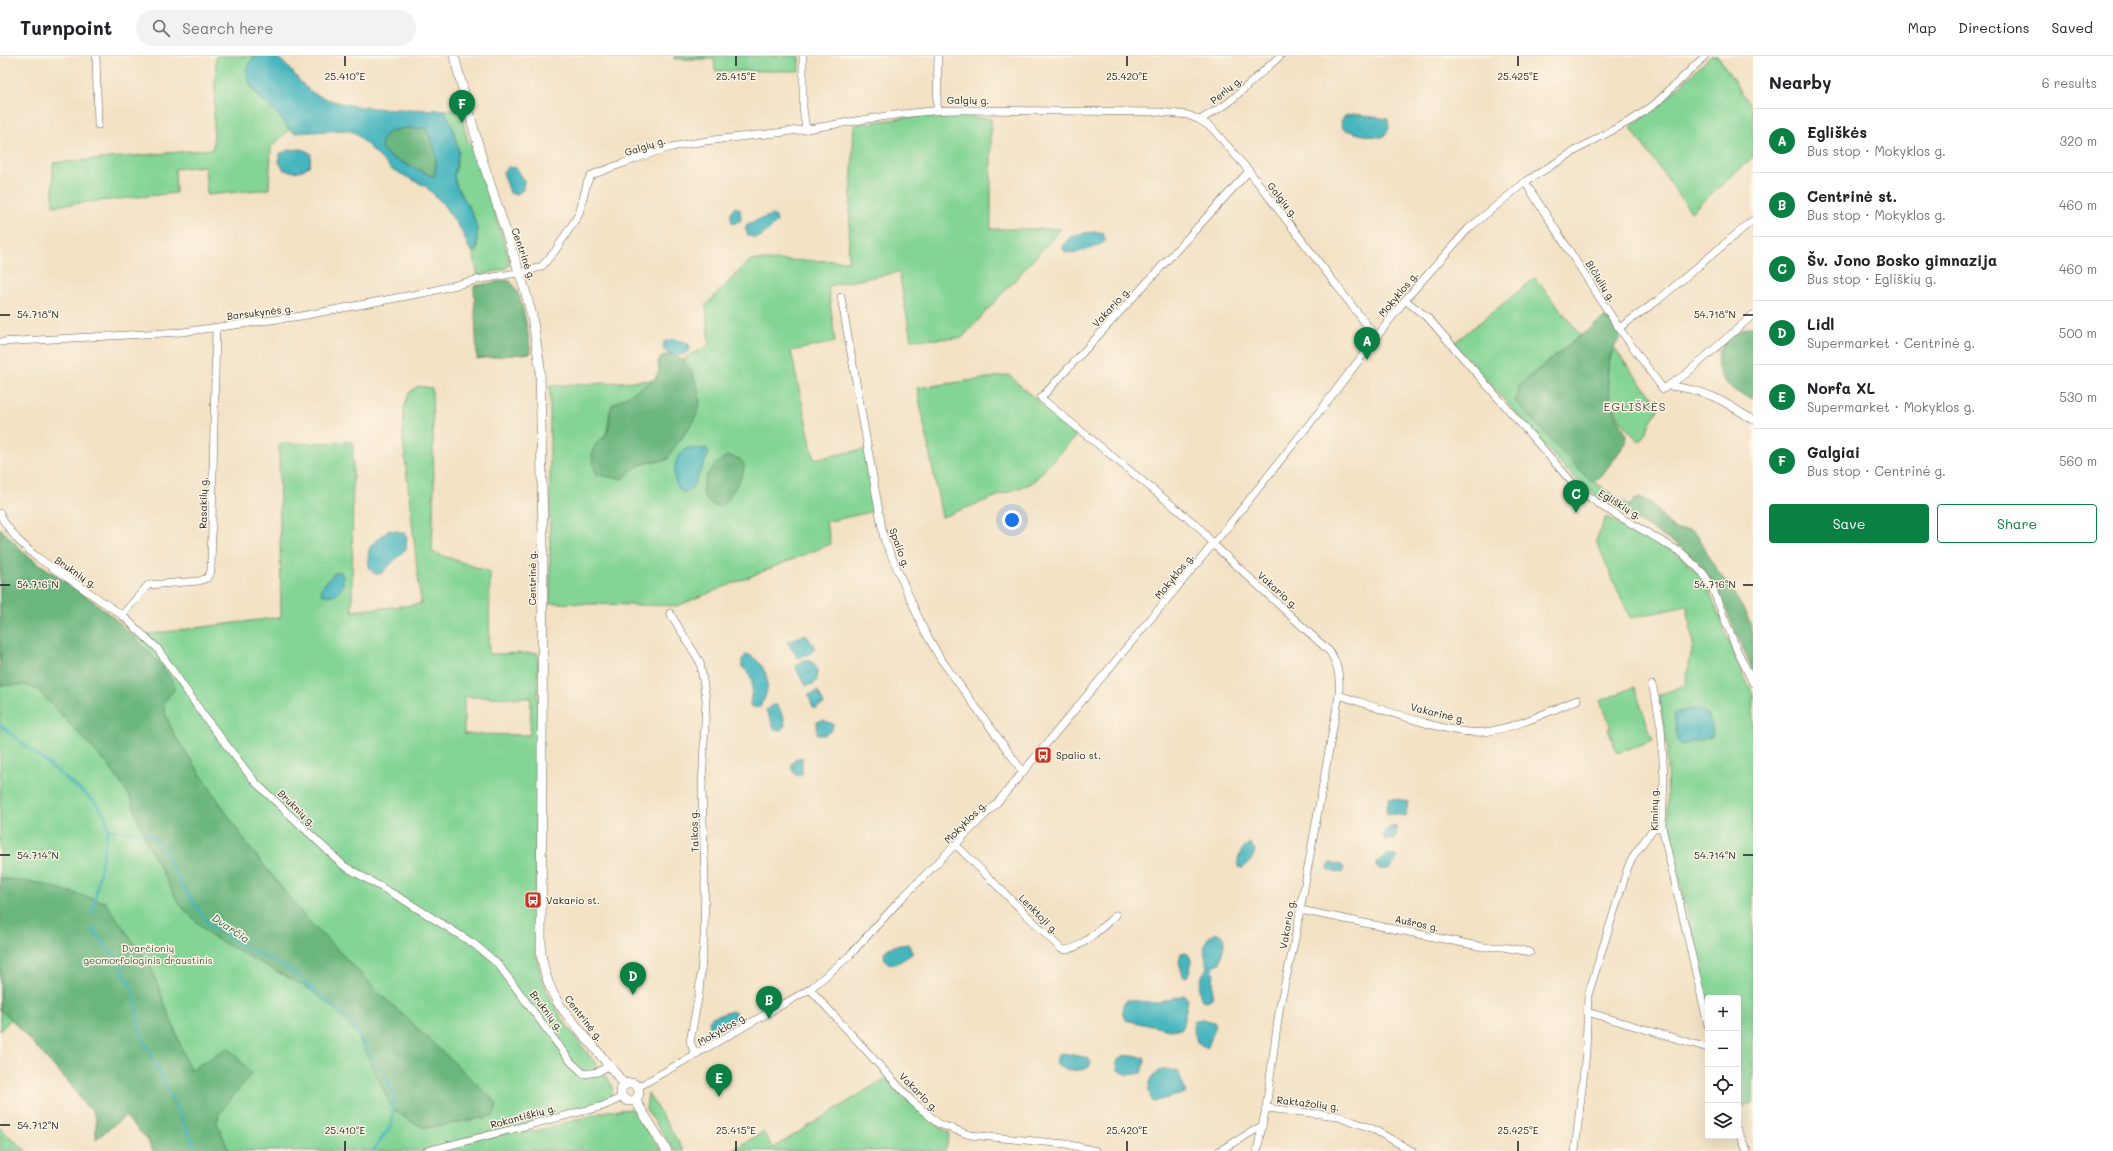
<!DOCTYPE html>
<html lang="en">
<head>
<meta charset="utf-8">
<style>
	body { margin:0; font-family:Mali,sans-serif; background:#f2f2f2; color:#202124 }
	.controls { position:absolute; right:12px; bottom:12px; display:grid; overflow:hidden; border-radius:4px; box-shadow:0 4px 16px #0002 }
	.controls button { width:36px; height:36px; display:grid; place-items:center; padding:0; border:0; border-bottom:1px solid #e0e0e0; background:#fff; color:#202124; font:20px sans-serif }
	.you { position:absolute; left:1012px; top:464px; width:14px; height:14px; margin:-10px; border:3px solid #fff; border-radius:50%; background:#1a73e8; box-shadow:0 0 0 6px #1a73e833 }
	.badge { display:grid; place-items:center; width:26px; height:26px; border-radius:50%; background:#0b8043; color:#fff; font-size:13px; font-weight:700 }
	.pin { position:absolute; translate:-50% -33px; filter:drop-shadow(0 1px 2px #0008) }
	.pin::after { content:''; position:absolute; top:21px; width:14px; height:12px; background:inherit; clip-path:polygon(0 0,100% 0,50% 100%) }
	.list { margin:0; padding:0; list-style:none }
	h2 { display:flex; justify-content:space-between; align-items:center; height:52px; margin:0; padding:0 16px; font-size:17px }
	h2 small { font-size:13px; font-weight:400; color:#757577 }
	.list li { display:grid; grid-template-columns:26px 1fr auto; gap:12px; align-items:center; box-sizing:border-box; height:64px; padding:0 16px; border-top:1px solid #e0e0e0 }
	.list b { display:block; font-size:15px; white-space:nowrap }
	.list p { margin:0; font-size:13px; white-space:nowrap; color:#757577 }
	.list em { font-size:13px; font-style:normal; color:#757577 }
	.actions { display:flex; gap:8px; padding:12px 16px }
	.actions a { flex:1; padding:9px 0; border:1px solid #0b8043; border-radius:4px; text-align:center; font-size:14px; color:#0b8043 }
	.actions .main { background:#0b8043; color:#fff }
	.icon { flex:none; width:22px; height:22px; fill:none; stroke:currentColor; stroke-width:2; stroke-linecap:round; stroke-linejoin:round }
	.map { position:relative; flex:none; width:1753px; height:1095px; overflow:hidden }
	header { display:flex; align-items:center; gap:24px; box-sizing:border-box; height:56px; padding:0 20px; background:#fff; border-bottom:1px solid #e0e0e0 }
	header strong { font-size:19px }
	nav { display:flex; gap:22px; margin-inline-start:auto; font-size:14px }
	.search { width:280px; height:36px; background:#f2f2f2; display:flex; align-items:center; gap:10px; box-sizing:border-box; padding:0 14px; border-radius:22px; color:#757577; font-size:15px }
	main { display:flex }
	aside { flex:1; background:#fff }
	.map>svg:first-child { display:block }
</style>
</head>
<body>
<header>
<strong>Turnpoint</strong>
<div class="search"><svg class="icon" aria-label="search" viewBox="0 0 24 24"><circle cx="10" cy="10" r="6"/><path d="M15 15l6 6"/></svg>Search here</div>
<nav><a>Map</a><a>Directions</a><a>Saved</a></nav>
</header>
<main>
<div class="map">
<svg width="1753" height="1095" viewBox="0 0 1753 1095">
	<rect width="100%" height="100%" fill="#fcf5e5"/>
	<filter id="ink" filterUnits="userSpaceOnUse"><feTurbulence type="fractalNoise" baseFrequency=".025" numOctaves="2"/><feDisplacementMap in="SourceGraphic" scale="8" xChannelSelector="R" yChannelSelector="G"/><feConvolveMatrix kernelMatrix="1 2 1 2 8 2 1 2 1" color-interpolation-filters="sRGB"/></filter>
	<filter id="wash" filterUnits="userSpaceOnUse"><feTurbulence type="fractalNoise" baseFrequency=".012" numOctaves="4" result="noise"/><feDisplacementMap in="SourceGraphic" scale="16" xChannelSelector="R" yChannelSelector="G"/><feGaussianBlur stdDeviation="0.9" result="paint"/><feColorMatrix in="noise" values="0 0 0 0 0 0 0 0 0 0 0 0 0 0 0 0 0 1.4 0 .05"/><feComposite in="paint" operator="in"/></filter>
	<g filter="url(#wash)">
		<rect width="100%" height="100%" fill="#f3e1c4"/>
		<g fill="#83d495" stroke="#507858" fill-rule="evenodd">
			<path d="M216,0h40c-4,3 -5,5 -7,10 -7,23 18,36 31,51 3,4 6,8 9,13l-18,17 -2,42 -62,6 -2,-29 -30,3 1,24 -123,13v-43l160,-14z"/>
			<polygon points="674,0 799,0 799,15 715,15 714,3 674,3"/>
			<polygon points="1711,0 1718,0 1753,54 1753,101 1691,156 1630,71 1664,45"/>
			<polygon points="460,52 467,83 474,93 510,205 509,210 505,213 478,220 473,196 477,194 477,173 472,157 456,129 454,119 457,109 445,54"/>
			<path d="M938,57l53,6v110h70l-99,109 -51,2 -12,-68 -71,14 7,56 -44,9 23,108 53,-10 7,62 -48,11 5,22 -154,62 -127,-3v-217l105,-6 -43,25c-7,19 2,24 -16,40l39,22 16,-5 16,-2c4,-10 7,-12 13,-20 23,-30 25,-50 3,-81l26,-14 -3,-40 44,-45 98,1 6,-136z"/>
			<polygon points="1535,222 1581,279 1520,328 1585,420 1629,449 1624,457 1597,441 1564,412 1454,287"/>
			<path d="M1614,292l18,24 28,34 -20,36c-27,-24 -42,-59 -26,-94z"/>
			<polygon points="1009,319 1076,380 1032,427 942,461 917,332"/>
			<path d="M418,330l14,2 2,98 -2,66 58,20 -1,82 49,-1 -2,299c6,52 46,92 76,133 1,5 1,11 -3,14 -16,10 -67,20 -87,25l9,8 76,-21 25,-2 30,42h-509l-6,-12 -22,-23 -29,23v-21l-4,-8 -8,-6 -12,-18 -61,-67 -11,12v-503l28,28 69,48 37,32 147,-19 -2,-173 74,-2 -1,169 69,-7 -18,-164 1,-32 5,-15zM464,641l67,1 -1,37 -66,-1z"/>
			<path d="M1606,461c28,13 62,26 84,48 23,22 33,64 45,93 5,12 12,24 18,35v409l-15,6v-110h-30v7l-40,-177 -1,-81 -8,-52 26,-10 8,-41 -6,-38 -57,12 -34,-77z"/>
			<polygon points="1634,631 1653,684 1617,697 1608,672 1611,671 1600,645"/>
			<path d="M886,1022c20,20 38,42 64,55l-5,18h-214l32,-19 10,16z"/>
			<polygon points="648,1037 684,1095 675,1095 646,1053"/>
			<polygon points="0,1072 26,1095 0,1095"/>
		</g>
		<g fill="#6ab67e" stroke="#43694d">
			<path d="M405,72h20c10,16 14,30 9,49l-44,-20 -9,-9c3,-18 8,-16 24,-20z"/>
			<path d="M506,224l4,1c13,11 18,55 21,72l-54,6 -3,-73z"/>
			<path d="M1607,259l14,21c-4,7 -9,14 -11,22 -5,16 -1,39 5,54 5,12 12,18 11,31l-27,36 -7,2 -7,-5 -70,-75 5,-17z"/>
			<path d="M1753,270v73c-47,-14 -48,-60 0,-73z"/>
			<path d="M672,298c13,6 19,14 23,27 2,5 4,12 5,18 1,21 -25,42 -33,61 -23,2 -28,2 -44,19l-26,-4c-4,-9 -8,-22 -1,-31 4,-5 11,-7 12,-14 2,-9 1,-17 4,-25l42,-25 5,-9 -1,-10 4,-5z"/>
			<path d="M729,400l11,3 4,5c0,12 -6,19 -12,28 -3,4 -5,11 -9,13 -3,1 -6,1 -9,0 -20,-7 -9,-32 2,-41 5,-4 8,-7 13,-8z"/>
			<path d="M1639,442c16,2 21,19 33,29 7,6 16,0 23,5 6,5 11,22 16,29 12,18 40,52 42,74 0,12 0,24 0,36l-35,-79 -15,-24 -12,-13 -15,-11 -52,-31 10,-13z"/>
			<polygon points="0,472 28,500 97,548 120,567 162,610 174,628 174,634 163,647 165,657 174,678 247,788 306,862 387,944 497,1047 496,1055 493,1060 426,1072 410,1065 392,1052 358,980 340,958 311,934 211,880 179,848 148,789 129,739 108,709 39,635 26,629 0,629"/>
			<polygon points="0,822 39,827 105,846 150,909 190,1014 228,992 252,1017 219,1058 217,1067 229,1095 153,1095 147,1083 125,1060 96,1083 96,1063 92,1054 84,1048 72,1030 11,963 0,954"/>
		</g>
		<g fill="#45b5be" stroke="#30686d" fill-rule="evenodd">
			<path d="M256,0c5,0 13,0 18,1 17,5 25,31 43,38 41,18 85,13 128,15l8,18 6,24 -5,23 2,10 16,28 5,16v21l-4,2 -3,-2 -9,-20 -19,-27 -17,-17 -34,-17 -36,-36 -8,-3 -52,3c-8,-4 -10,-10 -15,-16 -12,-14 -52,-42 -24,-61zM405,72h20c10,16 14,31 9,49l-44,-20 -9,-9c3,-18 8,-16 24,-20z"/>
			<path d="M1354,58l34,5 1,10 -6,8c-14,0 -28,-3 -41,-9l-1,-7 5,-6z"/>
			<path d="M301,93l8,3 2,2 -1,11c-7,7 -16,8 -26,5l-5,-8v-8l10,-4z"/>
			<polygon points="508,111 517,112 524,125 523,134 516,139 510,137 503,116"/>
			<polygon points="735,151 740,153 741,164 733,168 731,164 731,156"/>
			<polygon points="772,159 776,161 777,166 762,180 754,182 748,179 745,172 747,168"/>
			<path d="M1100,176l3,2 3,6c-4,7 -34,15 -41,12l-2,-3c1,-16 25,-17 37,-17z"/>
			<path d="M673,283l15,4 2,4 -1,4c-8,7 -15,4 -23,1l-3,-4 1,-6z"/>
			<path d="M687,392l20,1 2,4 -17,35 -5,4h-5c-13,-12 -9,-35 5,-44z"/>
			<path d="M389,474l14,2 4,5 -1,12 -24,24c-14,6 -16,-16 -12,-25 4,-8 13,-12 19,-18z"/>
			<path d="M340,515c10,12 -3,30 -18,23l-1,-5c4,-6 12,-17 19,-18z"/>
			<polygon points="806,578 815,592 811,597 798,602 787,586"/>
			<path d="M747,598c22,9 27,37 11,54l-8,-2c1,-17 7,-28 -8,-39v-8z"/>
			<path d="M804,604l8,1c6,7 7,15 3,22l-9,3 -9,-15 -1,-5z"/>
			<polygon points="818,635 824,648 814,653 808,639"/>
			<polygon points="772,649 777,649 784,662 785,670 781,674 775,674 766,654"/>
			<path d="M1697,652c10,3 18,18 15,29l-31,8 -4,-5 -3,-27z"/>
			<polygon points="823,664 833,668 832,674 824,679 817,679 817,666"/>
			<path d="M802,701v18h-6c-4,-5 -6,-9 -2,-15z"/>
			<polygon points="1389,742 1408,745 1406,760 1386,757"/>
			<polygon points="1391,771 1396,771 1396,780 1394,783 1385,784 1382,780 1384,776"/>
			<path d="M1250,787l5,7c-2,8 -5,14 -13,18l-4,-1v-7l4,-12z"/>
			<path d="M1386,799h6l5,2c-3,11 -11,16 -21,10v-4z"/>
			<polygon points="1330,807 1342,809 1344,813 1342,817 1329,814 1328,811"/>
			<path d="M1216,877l6,2 3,4 -5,24 -7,3 -1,3 2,2 -2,27 -5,3 -5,-1c-6,-11 -2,-23 5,-32 -1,-12 -9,-28 9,-35z"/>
			<path d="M908,888l4,7v3l-16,10 -8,-1 -3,-3 -1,-8c7,-8 14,-6 24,-8z"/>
			<path d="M1186,896c8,7 5,16 1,25l-4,-1 -4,-14 2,-9z"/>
			<path d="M1184,939l4,4 -6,30 -13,1 -44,-10c-4,-8 -4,-13 2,-20l31,3z"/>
			<polygon points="732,955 736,957 735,963 710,974 709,964 712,961"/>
			<polygon points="1203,963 1214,966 1216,969 1208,991 1206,992 1197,986 1193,972 1194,964"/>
			<path d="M1063,997l25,5 3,4 -2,5c-7,5 -27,4 -33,-3l2,-10z"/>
			<path d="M1123,1000l11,-1 10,3 1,4 -3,11 -13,2 -10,-4c-3,-6 -3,-12 4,-15z"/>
			<path d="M1167,1013l11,3 8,21 -33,9c-9,-13 -2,-32 14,-33z"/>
		</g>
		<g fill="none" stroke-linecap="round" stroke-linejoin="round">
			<g stroke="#45b5be" stroke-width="2.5">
				<polyline points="0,669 94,745 105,759 108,773 150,778 164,795 180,826 208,868 237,887 289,913 350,965 388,1025 394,1043 392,1068 373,1095"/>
				<polyline points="92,858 108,773"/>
				<polyline points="94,872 94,875 115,902 134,936 141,978 197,1095"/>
			</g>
		</g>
	</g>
	<g filter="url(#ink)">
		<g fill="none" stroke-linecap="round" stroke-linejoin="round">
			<g stroke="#676157" stroke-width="8">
				<g id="minor">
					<polyline points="96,0 98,69"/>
					<polyline points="803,0 803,52 806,73"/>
					<polyline points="937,54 938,0"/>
					<polyline points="1200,64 1228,47 1280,0"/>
					<polyline points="1525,126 1619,272 1663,333 1687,317 1753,259"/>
					<polyline points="841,241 884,483 923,572 940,602 1023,716"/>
					<polyline points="1405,244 1429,263 1577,432 1603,451 1682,497 1703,517 1712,531 1737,594 1753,627"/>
					<polyline points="1619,272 1657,245 1753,164"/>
					<path d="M0,286l182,-10 119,-16 127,-24 48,-12 53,-9 13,-5 13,-15 24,-37 8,-31 3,-6 4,-3c26,-9 51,-20 78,-27 44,-10 90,-11 135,-18 51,-8 102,-19 154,-19l199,2 28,3 12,5 12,8 37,43 127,166"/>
					<path d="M1670,330c37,4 52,14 83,34"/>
					<polyline points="0,457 4,466 17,483 34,499 122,559 157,592 204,660 255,726 344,810 404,844 474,888 498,908 571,1006 584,1018 598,1016 608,1010"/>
					<polyline points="670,557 700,606 706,643 702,733 705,823 704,882 699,937 690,986 696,999"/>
					<polyline points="122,559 148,529 199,525 207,522 211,515 216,272"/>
					<polyline points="1652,629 1656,644 1661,671 1664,722 1662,771 1708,969"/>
					<path d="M1339,639c34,11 112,41 145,37 32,-4 63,-20 93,-32"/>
					<path d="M956,789l105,104c15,6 44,-25 55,-34"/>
					<polyline points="1300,854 1483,891 1503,891 1530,896"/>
					<polyline points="810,933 912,1045 939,1068 970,1079 1066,1088 1096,1095"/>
					<polyline points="1587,956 1708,992"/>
					<polyline points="638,1031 810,933 848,901 901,843 997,747 1229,469 1330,342 1405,244 1468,173 1525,126 1578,93 1635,62 1655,48 1705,0"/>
					<polyline points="1266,1052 1338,1060 1371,1072 1412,1095"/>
					<polyline points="1738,1075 1747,1095"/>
					<polyline points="427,1095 603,1050 623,1041"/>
					<path d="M1219,1095l43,-25 4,-18 14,-103 14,-61 45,-249c1,-16 0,-29 -9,-43l-117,-108 -13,-16 -159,-130 208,-227"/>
					<polyline points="1257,1095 1262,1070"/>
					<polyline points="1575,1095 1586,996 1588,939 1628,811 1634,799 1653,773 1662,771"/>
				</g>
			</g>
			<g stroke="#676157" stroke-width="10">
				<g id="secondary">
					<path d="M454,0l28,103 43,131 7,26 8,51 3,172 -2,415c3,19 8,35 19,52l65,79"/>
					<circle cx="630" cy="1036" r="9"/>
					<polyline points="635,1044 667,1095"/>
				</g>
			</g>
			<use href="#minor" stroke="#fff" stroke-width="7"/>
			<use href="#secondary" stroke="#fff" stroke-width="9"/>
		</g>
	</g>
	<path fill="none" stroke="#1c1c1c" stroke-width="1.5" d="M345,0v10M736,0v10M1127,0v10M1518,0v10M0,259h10M1743,259h10M0,529h10M1743,529h10M0,799h10M1743,799h10M0,1069h10M345,1085v10M736,1085v10M1127,1085v10M1518,1085v10"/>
	<defs>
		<g id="bus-square" transform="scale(0.9)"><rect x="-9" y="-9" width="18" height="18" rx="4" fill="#c8321e" stroke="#fcf5e5"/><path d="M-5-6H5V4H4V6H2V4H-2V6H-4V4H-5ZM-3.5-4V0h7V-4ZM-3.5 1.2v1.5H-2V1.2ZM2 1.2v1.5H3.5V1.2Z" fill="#fff"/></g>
	</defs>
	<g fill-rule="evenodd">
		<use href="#bus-square" x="1043" y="699"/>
		<use href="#bus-square" x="533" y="844"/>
	</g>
	<g text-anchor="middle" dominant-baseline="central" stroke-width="3" stroke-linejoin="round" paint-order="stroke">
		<g font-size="10" fill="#1c1c1c" stroke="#fcf5e5">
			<text transform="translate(1226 34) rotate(-39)">Perlų g.</text>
			<text transform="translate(968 44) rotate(1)">Galgių g.</text>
			<text transform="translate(645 90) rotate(-18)">Galgių g.</text>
			<text transform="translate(1283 144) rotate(52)">Galgių g.</text>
			<text transform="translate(524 198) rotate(71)">Centrinė g.</text>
			<text transform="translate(1601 225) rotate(58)">Bičiulių g.</text>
			<text transform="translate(1398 238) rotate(-50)">Mokyklos g.</text>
			<text transform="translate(1111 251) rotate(-47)">Vakario g.</text>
			<text transform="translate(260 256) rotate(-7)">Barsukynės g.</text>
			<text transform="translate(203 447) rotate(-89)">Rasakilų g.</text>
			<text transform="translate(1620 448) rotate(31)">Egliškių g.</text>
			<text transform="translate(900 492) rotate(70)">Spalio g.</text>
			<text transform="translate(76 516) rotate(34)">Bruknių g.</text>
			<text transform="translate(1174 520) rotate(-51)">Mokyklos g.</text>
			<text transform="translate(532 522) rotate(-90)">Centrinė g.</text>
			<text transform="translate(1278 534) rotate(42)">Vakario g.</text>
			<text transform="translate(1438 657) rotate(14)">Vakarinė g.</text>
			<text transform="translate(297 752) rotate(44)">Bruknių g.</text>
			<text transform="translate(1654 753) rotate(-90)">Kiminų g.</text>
			<text transform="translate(965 766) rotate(-45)">Mokyklos g.</text>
			<text transform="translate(694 775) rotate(-92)">Taikos g.</text>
			<text transform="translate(1039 858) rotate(45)">Lenktoji g.</text>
			<text transform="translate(1417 867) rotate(12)">Aušros g.</text>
			<text transform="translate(1287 868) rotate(-80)">Vakario g.</text>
			<text transform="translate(547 955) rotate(53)">Bruknių g.</text>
			<text transform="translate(584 962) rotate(52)">Centrinė g.</text>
			<text transform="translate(722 973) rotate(-30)">Mokyklos g.</text>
			<text transform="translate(919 1036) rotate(45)">Vakario g.</text>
			<text transform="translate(1308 1047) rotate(7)">Raktažolių g.</text>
			<text transform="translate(523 1060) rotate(-15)">Rokantiškių g.</text>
		</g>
		<g font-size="10" fill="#1c1c1c" stroke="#fcf5e5" text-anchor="start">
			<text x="1056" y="699">Spalio st.</text>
			<text x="546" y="844">Vakario st.</text>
		</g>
		<g font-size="10" fill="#405c46" stroke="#fcf5e5">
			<text x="148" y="892">Dvarčionių<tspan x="148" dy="12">geomorfologinis draustinis</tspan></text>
		</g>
		<g font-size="11" font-style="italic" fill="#2c595d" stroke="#fcf5e5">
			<text transform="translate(231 872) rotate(34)">Dvarčia</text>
		</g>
		<g font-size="12" letter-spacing="1" fill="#614d4a" stroke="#fcf5e5">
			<text x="1635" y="350">EGLIŠKĖS</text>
		</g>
	</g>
	<g font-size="10" text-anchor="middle" fill="#1c1c1c" stroke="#fcf5e5" stroke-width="3" stroke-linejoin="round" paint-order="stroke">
		<text x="345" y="24">25.410°E</text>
		<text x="736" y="24">25.415°E</text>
		<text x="1127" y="24">25.420°E</text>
		<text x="1518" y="24">25.425°E</text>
		<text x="38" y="262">54.718°N</text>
		<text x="1715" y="262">54.718°N</text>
		<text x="38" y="532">54.716°N</text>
		<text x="1715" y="532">54.716°N</text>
		<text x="38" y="803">54.714°N</text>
		<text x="1715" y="803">54.714°N</text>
		<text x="38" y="1073">54.712°N</text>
		<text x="345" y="1078">25.410°E</text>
		<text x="736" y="1078">25.415°E</text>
		<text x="1127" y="1078">25.420°E</text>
		<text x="1518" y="1078">25.425°E</text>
	</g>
</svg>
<div class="controls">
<button>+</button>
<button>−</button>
<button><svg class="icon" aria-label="locate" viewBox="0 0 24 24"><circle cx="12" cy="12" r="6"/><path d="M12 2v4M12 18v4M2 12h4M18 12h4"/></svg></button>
<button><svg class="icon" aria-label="layers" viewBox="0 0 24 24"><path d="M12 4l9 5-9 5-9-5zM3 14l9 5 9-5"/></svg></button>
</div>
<div class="you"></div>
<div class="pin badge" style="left:1367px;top:304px">A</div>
<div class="pin badge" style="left:769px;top:963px">B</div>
<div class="pin badge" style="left:1576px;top:457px">C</div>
<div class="pin badge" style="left:633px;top:939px">D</div>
<div class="pin badge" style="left:719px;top:1041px">E</div>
<div class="pin badge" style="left:462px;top:67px">F</div>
</div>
<aside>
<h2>Nearby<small>6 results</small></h2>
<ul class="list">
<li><span class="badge">A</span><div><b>Egliškės</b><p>Bus stop · Mokyklos g.</p></div><em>320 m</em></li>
<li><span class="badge">B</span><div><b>Centrinė st.</b><p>Bus stop · Mokyklos g.</p></div><em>460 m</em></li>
<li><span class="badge">C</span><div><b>Šv. Jono Bosko gimnazija</b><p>Bus stop · Egliškių g.</p></div><em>460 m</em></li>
<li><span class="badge">D</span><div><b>Lidl</b><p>Supermarket · Centrinė g.</p></div><em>500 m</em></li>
<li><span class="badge">E</span><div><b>Norfa XL</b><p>Supermarket · Mokyklos g.</p></div><em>530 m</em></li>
<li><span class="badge">F</span><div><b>Galgiai</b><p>Bus stop · Centrinė g.</p></div><em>560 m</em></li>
</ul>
<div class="actions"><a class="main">Save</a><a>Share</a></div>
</aside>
</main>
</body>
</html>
